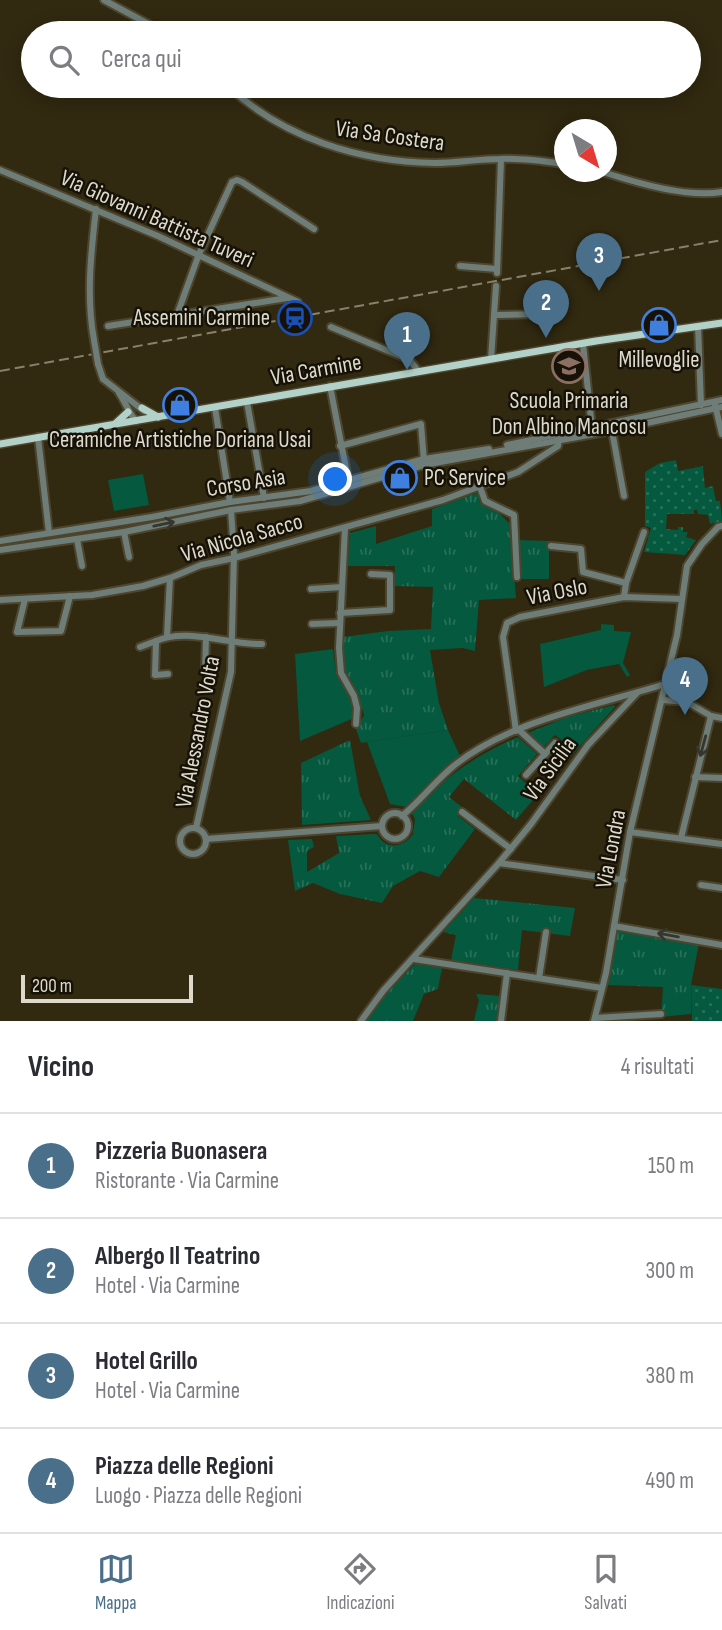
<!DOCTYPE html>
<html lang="it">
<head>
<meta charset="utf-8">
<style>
	body { margin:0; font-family:"Sofia Sans Condensed",sans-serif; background:#f7f7f7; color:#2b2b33 }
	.compass { position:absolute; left:554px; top:119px; width:63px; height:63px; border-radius:50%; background:#fff; box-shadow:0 4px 18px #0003; rotate:142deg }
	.scale { position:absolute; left:21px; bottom:18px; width:172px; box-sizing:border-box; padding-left:7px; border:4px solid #dedacb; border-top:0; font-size:19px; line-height:24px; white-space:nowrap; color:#dedacb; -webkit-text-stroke:5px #161208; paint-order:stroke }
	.you { position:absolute; left:336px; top:480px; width:24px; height:24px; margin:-18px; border:5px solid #fff; border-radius:50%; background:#1a73e8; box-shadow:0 0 0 10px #1a73e833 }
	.badge { display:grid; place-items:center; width:46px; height:46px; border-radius:50%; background:#4a6f8a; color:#fff; font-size:23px; font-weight:700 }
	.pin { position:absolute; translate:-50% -58px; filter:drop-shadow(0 2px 4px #0008) }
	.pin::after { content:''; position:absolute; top:37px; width:24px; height:21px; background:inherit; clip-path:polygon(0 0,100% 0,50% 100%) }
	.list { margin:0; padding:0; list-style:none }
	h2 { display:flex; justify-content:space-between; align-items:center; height:91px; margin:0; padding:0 28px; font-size:30px }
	h2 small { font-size:23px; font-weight:400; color:#7c7c81 }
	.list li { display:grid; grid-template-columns:46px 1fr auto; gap:21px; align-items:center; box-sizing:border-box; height:105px; padding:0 28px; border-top:2px solid #e1e1e2 }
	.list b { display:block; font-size:26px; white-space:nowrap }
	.list p { margin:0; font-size:23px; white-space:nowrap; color:#7c7c81 }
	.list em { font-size:23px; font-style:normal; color:#7c7c81 }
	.icon { flex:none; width:38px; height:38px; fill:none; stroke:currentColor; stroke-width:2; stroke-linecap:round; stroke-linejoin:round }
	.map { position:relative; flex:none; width:722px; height:1021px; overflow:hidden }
	.search { position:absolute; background:#fff; box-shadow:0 4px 18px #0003; left:21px; right:21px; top:21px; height:77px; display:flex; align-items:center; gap:18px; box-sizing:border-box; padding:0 24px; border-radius:38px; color:#7c7c81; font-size:26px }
	.sheet { height:511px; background:#fff }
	nav { display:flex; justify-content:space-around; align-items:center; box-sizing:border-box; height:98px; border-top:2px solid #e1e1e2; background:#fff; font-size:19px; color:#7c7c81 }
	nav a { display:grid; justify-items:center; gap:4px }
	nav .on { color:#4a6f8a }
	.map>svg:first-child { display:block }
</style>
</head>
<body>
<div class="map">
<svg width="722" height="1021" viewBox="0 0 722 1021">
	<defs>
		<pattern id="grass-tufts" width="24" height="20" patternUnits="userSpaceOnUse" patternTransform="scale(1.75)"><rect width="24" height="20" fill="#04593e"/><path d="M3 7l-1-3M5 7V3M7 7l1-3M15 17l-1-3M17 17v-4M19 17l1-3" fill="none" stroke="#287059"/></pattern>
		<pattern id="park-dots" width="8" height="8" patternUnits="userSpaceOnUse" patternTransform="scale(1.75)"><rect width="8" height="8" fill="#04593e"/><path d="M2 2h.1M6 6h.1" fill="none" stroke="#287059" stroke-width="1.8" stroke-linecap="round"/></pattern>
	</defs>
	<rect width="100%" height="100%" fill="#312910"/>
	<polygon fill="#3a300e" points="582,354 585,380 576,381 575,376 555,378 554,357"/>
	<g fill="url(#grass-tufts)">
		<path d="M477,493l3,9 18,10 12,12 6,74 -37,2 -4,51 -12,-3 -33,2 9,53 9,27 -87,13 -5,-14 8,-14c-5,-20 -11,-21 -18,-37 -5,-11 -3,-28 -3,-41l45,-6 43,-2 2,-42 -39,-1 1,-20h-48l3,-33 26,-7v18l56,-18v-17z"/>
		<polygon points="518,540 549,541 549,579 522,579"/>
		<polygon points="614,705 615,707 563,765 551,755 563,741 555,735 544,747 528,733 567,717"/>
		<path d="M518,737l19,17 -19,22 20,18 -22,26 -52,-41 -15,18 14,11 -5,8 17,13 -36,48 -19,-6 -27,15 -11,17 -42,-9 -27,-11 -18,8 -7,-51 24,-1 2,8 -7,4v21l32,-19 -3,-17 41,-2c8,16 27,14 36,0l2,-15 -3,-5c29,-36 65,-59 106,-77z"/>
		<polygon points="350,740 360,796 371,820 302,825 301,763"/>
		<polygon points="474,898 575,908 570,936 522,930 518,970 451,960 456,935 443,932"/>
		<polygon points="618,929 699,943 691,985 691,1014 661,1017 663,987 607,985"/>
		<polygon points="415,964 442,968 438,989 424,994 413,1021 366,1021 387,992"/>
		<polygon points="476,994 501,996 497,1021 474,1021 479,1000"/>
	</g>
	<g fill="url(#park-dots)">
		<polygon points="676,460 678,471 703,466 705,488 713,486 716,501 720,501 722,521 710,524 708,515 698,514 697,510 694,510 694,514 667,514 666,529 678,530 678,527 683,527 683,532 688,532 686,537 696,540 685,555 644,552 651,528 645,526 645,472 660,463"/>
		<polygon points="691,985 722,989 722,1021 692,1021"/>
	</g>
	<g fill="#04593e">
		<polygon points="143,474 149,505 114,511 108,480"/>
		<polygon points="601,624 614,625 614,631 631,632 623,663 630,675 627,677 619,664 587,670 544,687 540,644 601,630"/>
		<polygon points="333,649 336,671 352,701 354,718 300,741 295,654"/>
		<polygon points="448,730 460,756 406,807 390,804 367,742"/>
	</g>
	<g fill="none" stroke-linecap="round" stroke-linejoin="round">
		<g stroke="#4d452e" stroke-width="10">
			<g id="minor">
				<polyline points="104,0 165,33"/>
				<path d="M228,86c55,52 132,76 207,77 22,0 43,-4 65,-4 22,-1 43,2 64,5"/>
				<polyline points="0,170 158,236 298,302"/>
				<path d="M603,172c34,11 84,26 119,20"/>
				<polyline points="460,266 497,269"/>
				<polyline points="497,273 501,159"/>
				<polyline points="177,315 199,254 232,182 237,180 242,182 314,229"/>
				<polyline points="494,315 540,314"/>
				<polyline points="108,326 287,298"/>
				<polyline points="698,326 701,405"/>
				<polyline points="331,327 410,360 418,371"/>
				<path d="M94,340c-8,-44 -3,-87 2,-131"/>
				<polyline points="583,344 592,428"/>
				<polyline points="491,359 496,286"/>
				<polyline points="98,364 103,379 144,411"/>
				<polyline points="330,386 349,484"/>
				<path d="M119,393c7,10 9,19 17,28"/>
				<polyline points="247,402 264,498"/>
				<polyline points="715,405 722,434"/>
				<polyline points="215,408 230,502"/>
				<polyline points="612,431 624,496"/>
				<polyline points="38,437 49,533"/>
				<polyline points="507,445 722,400"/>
				<polyline points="340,446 421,424 424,461"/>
				<polyline points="480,487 485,501 514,515 517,577"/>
				<polyline points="345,528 339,648 341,673 354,696 357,708 356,724"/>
				<polyline points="124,532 129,557"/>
				<polyline points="77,539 82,566"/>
				<polyline points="0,541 152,517 230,502 311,491 424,459 489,449"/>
				<polyline points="551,546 581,549 583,572 626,583"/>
				<polyline points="0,550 124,532 231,510 300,501 424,465 605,432 722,407"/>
				<polyline points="311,589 342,587"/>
				<polyline points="624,597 626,583 644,532"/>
				<polyline points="25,599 17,632 61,631 70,596"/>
				<polyline points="0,600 92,595 143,586 170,578 201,565 234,558 443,500 518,472 558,446 559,437"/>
				<polyline points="340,613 390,610 390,575 371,574"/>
				<polyline points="312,624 339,623"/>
				<polyline points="167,636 170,578"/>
				<polyline points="140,647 156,641"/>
				<polyline points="205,671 206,637"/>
				<path d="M168,674l-13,1 1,-34c31,-14 73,4 106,3"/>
				<polyline points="663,700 687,702 711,716 722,718"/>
				<polyline points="519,730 545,754"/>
				<polyline points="516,731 503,637 507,623 520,617 624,597 681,599"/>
				<polyline points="526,775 555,743"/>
				<polyline points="695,777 722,778"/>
				<polyline points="462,812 511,849"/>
				<circle cx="395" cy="826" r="13"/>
				<path d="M402,816c19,-16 35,-37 54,-52 56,-44 142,-59 209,-80"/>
				<polyline points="196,828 231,672 234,554 231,510"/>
				<circle cx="193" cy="841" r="13"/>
				<polyline points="630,832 722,844"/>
				<polyline points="681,838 711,716"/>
				<polyline points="206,839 382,826"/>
				<polyline points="499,863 623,880"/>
				<polyline points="701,885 722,888"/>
				<polyline points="614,926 722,945"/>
				<polyline points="414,959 602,988"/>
				<polyline points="539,978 546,932"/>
				<polyline points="595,1018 661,1014"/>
				<polyline points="361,1021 383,991 499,863 531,824 588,745 637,693"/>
				<polyline points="501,1021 507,973"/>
				<polyline points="594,1021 606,973 630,832 677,635 687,566 702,544 718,527 722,526"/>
			</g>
		</g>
		<g stroke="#4d452e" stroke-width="10">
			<g id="major">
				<polyline points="142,408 158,417"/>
				<polyline points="116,423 128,412"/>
				<polyline points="0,444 596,341 722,323"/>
			</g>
		</g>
		<use href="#minor" stroke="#6e7d78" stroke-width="6"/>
		<use href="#major" stroke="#b2d1c8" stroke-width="7"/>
		<polyline stroke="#87816d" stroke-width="2" stroke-dasharray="10 5" stroke-linecap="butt" points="0,371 722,240"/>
		<g stroke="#4d452e" stroke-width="10" stroke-linecap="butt">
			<polyline id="minor-bridge" points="94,340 98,364"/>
		</g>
		<use href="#minor-bridge" stroke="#6e7d78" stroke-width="6"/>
	</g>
	<defs><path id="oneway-shaft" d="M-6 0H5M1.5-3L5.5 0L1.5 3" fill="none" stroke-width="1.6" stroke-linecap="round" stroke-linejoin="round" transform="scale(1.75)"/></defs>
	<g stroke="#35372f">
		<use href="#oneway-shaft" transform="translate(164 524) rotate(-12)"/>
		<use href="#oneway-shaft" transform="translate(703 746) rotate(105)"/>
		<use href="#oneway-shaft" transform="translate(668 935) rotate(-170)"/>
	</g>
	<defs>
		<g id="station-ring" transform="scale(1.75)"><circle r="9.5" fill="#161208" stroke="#1a4fb4" stroke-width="1.5"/><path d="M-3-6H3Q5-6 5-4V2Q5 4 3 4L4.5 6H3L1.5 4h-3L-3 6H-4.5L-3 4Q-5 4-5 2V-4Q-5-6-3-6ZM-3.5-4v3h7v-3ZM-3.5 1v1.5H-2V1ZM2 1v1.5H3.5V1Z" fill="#1a4fb4"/></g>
		<g id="shop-ring" transform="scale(1.75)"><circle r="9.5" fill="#161208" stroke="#3f7fe0" stroke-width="1.5"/><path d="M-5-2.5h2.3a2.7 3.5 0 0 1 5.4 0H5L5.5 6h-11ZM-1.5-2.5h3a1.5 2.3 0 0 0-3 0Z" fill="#3f7fe0"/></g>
		<g id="school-ring" transform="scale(1.75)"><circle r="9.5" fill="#161208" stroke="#8d6e63" stroke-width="1.5"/><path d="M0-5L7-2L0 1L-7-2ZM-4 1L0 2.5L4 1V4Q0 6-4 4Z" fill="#8d6e63"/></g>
	</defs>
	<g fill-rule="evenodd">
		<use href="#station-ring" x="295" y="318"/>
		<use href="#shop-ring" x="659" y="325"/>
		<use href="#school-ring" x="569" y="366"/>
		<use href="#shop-ring" x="180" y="405"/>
		<use href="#shop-ring" x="400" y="478"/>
	</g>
	<g text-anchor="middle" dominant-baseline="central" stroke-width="5" stroke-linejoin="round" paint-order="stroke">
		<g font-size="23" fill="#dedacb" stroke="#161208">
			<text transform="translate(390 136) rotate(8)">Via Sa Costera</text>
			<text transform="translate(157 219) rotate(24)">Via Giovanni Battista Tuveri</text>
			<text transform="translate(316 370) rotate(-10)">Via Carmine</text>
			<text transform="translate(246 483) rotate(-9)">Corso Asia</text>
			<text transform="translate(242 538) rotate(-16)">Via Nicola Sacco</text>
			<text transform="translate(557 592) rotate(-11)">Via Oslo</text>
			<text transform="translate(198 732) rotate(-79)">Via Alessandro Volta</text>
			<text transform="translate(550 769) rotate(-54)">Via Sicilia</text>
			<text transform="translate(611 849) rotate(-79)">Via Londra</text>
		</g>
		<g font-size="23" fill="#dedacb" stroke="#161208">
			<text x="270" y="318" text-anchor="end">Assemini Carmine</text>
			<text x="659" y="360">Millevoglie</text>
			<text x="569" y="401">Scuola Primaria<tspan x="569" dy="26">Don Albino Mancosu</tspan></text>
			<text x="180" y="440">Ceramiche Artistiche Doriana Usai</text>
			<text x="424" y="478" text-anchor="start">PC Service</text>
		</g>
	</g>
</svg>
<svg class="compass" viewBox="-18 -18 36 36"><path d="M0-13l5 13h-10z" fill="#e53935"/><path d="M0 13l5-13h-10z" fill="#7c7c81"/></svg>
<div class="scale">200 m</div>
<div class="you"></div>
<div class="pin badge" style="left:407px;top:370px">1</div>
<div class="pin badge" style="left:546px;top:338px">2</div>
<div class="pin badge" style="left:599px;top:291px">3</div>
<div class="pin badge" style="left:685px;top:715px">4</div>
<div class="search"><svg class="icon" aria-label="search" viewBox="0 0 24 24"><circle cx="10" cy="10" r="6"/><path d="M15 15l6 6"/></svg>Cerca qui</div>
</div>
<section class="sheet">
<h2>Vicino<small>4 risultati</small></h2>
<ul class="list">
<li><span class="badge">1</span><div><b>Pizzeria Buonasera</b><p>Ristorante · Via Carmine</p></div><em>150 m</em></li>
<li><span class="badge">2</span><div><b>Albergo Il Teatrino</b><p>Hotel · Via Carmine</p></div><em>300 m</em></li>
<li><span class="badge">3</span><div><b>Hotel Grillo</b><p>Hotel · Via Carmine</p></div><em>380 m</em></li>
<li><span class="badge">4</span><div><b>Piazza delle Regioni</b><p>Luogo · Piazza delle Regioni</p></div><em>490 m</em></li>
</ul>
</section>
<nav>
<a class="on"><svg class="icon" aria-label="map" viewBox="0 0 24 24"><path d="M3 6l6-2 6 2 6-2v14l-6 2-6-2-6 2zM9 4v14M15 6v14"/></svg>Mappa</a>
<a><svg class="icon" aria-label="directions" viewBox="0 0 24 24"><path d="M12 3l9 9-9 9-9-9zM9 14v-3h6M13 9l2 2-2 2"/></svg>Indicazioni</a>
<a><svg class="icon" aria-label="saved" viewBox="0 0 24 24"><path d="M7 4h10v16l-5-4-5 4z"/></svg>Salvati</a>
</nav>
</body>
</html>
